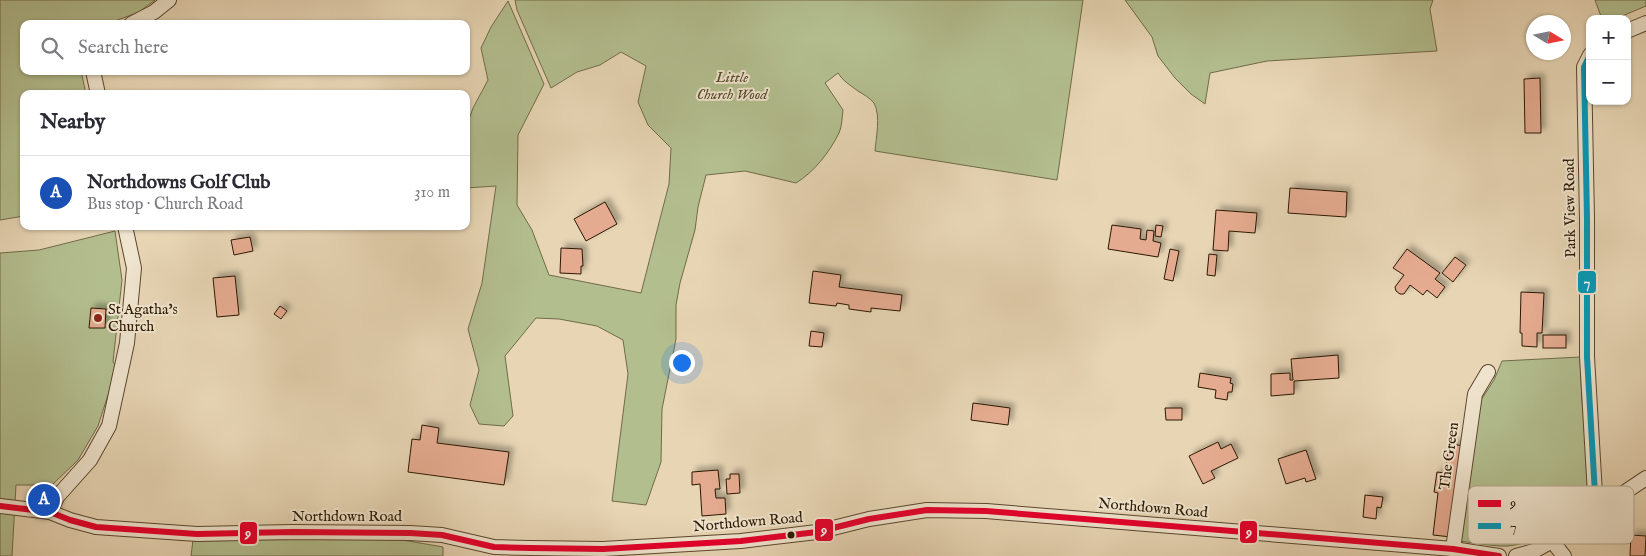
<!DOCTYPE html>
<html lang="en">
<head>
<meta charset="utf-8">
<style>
	body { margin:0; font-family:"IM FELL English",serif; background:#f2f2f3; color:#2b2b33 }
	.controls { position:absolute; right:15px; top:15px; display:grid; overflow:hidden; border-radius:10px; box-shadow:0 1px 4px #0004 }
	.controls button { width:45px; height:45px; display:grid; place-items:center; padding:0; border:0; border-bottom:1px solid #e1e1e2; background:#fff; color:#2b2b33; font:25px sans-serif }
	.compass { position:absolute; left:1526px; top:15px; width:45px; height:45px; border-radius:50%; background:#fff; box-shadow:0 1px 4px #0004; rotate:100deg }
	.you { position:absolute; left:681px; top:362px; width:18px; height:18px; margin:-12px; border:4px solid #fff; border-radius:50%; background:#1a73e8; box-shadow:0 0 0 8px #1a73e833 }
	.badge { display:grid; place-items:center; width:32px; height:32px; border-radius:50%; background:#8f2418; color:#fff; font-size:16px; font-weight:700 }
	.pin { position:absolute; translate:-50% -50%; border:2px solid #fff; box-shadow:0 1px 5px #0006 }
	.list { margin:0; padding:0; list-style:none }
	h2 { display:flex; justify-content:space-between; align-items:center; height:65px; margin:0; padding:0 20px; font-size:21px }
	h2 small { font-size:16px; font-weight:400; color:#7c7c81 }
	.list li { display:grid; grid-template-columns:32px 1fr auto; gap:15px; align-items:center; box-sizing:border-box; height:75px; padding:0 20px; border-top:1px solid #e1e1e2 }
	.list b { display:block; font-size:19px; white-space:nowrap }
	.list p { margin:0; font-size:16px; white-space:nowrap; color:#7c7c81 }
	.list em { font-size:16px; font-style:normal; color:#7c7c81 }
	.icon { flex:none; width:28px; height:28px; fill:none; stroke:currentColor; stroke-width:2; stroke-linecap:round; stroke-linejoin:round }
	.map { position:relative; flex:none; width:1646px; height:556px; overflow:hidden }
	.search { position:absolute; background:#fff; box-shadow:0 1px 4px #0004; left:20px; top:20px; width:450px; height:55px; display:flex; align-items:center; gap:12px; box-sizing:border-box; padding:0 18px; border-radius:10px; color:#7c7c81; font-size:19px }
	.panel { position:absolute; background:#fff; box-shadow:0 1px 4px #0004; left:20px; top:90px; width:450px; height:140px; border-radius:10px }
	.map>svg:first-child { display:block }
</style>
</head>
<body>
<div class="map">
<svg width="1646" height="556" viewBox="0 0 1646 556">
	<defs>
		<filter id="shadow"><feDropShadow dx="4.5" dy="-4.5" stdDeviation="2.5" flood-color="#0004"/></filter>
	</defs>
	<rect width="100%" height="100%" fill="#e7d5b4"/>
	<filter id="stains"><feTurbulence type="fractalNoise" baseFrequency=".004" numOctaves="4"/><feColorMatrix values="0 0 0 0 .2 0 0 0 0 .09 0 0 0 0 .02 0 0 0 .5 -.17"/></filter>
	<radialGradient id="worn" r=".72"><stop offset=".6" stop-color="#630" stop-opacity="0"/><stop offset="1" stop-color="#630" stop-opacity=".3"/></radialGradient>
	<g fill="#b3be8f" stroke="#706b48">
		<polygon points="0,0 155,0 139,12 107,24 24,24 24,71 81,71 86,94 24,94 24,216 0,220"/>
		<path d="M515,0h568l-26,180 -182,-29c1,-14 6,-35 -1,-48 -4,-5 -11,-9 -16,-12 -8,-6 -15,-10 -20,-18l-13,10 18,27c-1,7 -1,17 -4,23 -10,20 -25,39 -43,50l-51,-12 -39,4 -8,32 -3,23 -15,53 -4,22v34l-14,70 -1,53 -15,43 -34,-4 16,-127 -5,-34 -26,-14 -38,-7 -23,-1 -31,38 8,60 -9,10 -25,-2 -9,-19 9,-35 -11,-41 14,-46 14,-97 -30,2v-60l7,-20 15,-28 -7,-32 10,-21 17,-26 36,83 -26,51 -1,70 15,25 17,45 92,18 28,-109 2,-36 -23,-23 -10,-23 8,-36 -25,-14 -21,13 -23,7 -26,16 -34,-78z"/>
		<polygon points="1125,0 1433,0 1430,9 1437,51 1267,61 1210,73 1205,104 1191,94 1175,78 1158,56 1152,37"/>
		<polygon points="1595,0 1646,0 1646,6 1615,19 1602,19"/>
		<polygon points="115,231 122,280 113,362 117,367 98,426 78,460 52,485 16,485 12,556 0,556 0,253 39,250"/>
		<path d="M1580,357l2,43 9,97 -3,9c-26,17 -56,42 -88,40 -14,-1 -27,-3 -40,-5l21,-141 13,-20 8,-19z"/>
		<polygon points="397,539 443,547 443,556 191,556 193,540"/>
	</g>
	<g fill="#e5ab90" stroke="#2c1800" filter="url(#shadow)">
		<polygon points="1540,78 1541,133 1525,133 1524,79"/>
		<polygon points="1290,188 1347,192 1346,217 1288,213"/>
		<polygon points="605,202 617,224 586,241 574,219"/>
		<polygon points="1216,210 1257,213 1255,233 1229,231 1228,251 1213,250"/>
		<polygon points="1112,225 1141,229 1140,239 1146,240 1147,230 1154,231 1153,241 1161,243 1158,257 1108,249"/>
		<polygon points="1156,225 1163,226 1161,237 1155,236"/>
		<polygon points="250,237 253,251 234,255 231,240"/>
		<polygon points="561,248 582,249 583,266 581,266 581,274 560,273"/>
		<polygon points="1170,249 1179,251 1173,281 1164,279"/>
		<polygon points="1407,249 1440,273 1435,279 1445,287 1437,298 1427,290 1423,295 1410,285 1404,294 1400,294 1396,291 1395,287 1404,275 1393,268"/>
		<polygon points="1209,254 1217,255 1215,276 1207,275"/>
		<polygon points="1455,257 1466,265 1453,282 1442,273"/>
		<polygon points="813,271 841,275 839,287 902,295 900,311 871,308 871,312 849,309 849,305 837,303 836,306 809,303"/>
		<polygon points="235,276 239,315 217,317 213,278"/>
		<polygon points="1521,292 1544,293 1542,333 1537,333 1537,347 1522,346 1522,333 1520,333"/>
		<polygon points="280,306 287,311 281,319 274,314"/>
		<polygon points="91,308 106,309 105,328 89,328"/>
		<polygon points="811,331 824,333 822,347 809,346"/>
		<rect x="1543" y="335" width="23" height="13"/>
		<polygon points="1338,355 1339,378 1294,381 1294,394 1271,396 1271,374 1290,373 1290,380 1293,380 1291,359"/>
		<polygon points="1200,373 1231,378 1230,383 1233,384 1232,392 1228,392 1227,400 1215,398 1216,390 1198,387"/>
		<polygon points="973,403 1010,408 1008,425 971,420"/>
		<polygon points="1165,408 1182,408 1182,420 1166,420"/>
		<polygon points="422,425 439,428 437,443 509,452 504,485 408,472 412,439 420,440"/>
		<polygon points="1218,442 1221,449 1231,444 1238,458 1211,471 1215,478 1203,484 1189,456"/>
		<polygon points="1449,444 1465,446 1451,537 1433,535 1438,493 1434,492 1437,472 1445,473"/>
		<polygon points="1306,450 1316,479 1306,482 1305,478 1286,484 1278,459"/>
		<polygon points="718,470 720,489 715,489 716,498 725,498 726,514 702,516 700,484 692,485 692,472"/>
		<polygon points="730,474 739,474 740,493 727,494 726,479 730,479"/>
		<polygon points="1365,495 1383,497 1381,508 1377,507 1376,519 1363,517"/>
		<polygon points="1631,535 1646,536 1645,556 1630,556"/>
	</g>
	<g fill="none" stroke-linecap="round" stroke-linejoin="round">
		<g stroke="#5b472d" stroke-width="16">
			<g id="minor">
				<polyline points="131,24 154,12 169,0"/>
				<polyline points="1627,31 1646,23"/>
				<polyline points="1590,55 1584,67 1587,219 1587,357 1596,511"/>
				<polyline points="93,71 98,94"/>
				<polyline points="0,506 50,512 70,520 96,527 197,534 293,532 410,533 442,535 494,547 530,548 603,549 741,541 817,532 869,519 927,510 986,511 1453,549 1499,556"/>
				<polyline points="50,512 57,497 90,460 109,426 127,343 134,268 125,226"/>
				<polyline points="1552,541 1564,556"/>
				<polyline points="1453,549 1475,394 1488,372"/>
				<polyline points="1516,556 1534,551 1552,541 1646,478"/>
			</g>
		</g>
		<use href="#minor" stroke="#efe4ce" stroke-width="14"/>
		<g stroke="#efe4ce" stroke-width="10">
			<polyline id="bus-1" points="0,506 50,512 70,520 96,527 197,534 293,532 410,533 442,535 494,547 530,548 603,549 741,541 817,532 869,519 927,510 986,511 1453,549 1499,556"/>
		</g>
		<g stroke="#efe4ce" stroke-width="10">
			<polyline id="bus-2" points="1590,55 1584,67 1587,219 1587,357 1596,511"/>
		</g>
		<use href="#bus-1" stroke="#e4002b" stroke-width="6"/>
		<use href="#bus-2" stroke="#049ab9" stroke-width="6"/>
	</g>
	<circle fill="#8f2418" stroke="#efe4ce" stroke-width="2" cx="98" cy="318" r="5"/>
	<circle fill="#2c1800" stroke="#efe4ce" stroke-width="2" cx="791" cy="535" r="4.5"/>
	<g text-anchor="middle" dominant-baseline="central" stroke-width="4" stroke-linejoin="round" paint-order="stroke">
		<g font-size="15" font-style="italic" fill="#544a2b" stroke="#efe4ce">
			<text x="732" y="77">Little<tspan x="732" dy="17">Church Wood</tspan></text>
		</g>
		<g font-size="15" fill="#2c1800" stroke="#efe4ce">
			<text transform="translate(1570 208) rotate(-91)">Park View Road</text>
			<text transform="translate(1449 456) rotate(-82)">The Green</text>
			<text transform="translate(1153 508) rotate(5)">Northdown Road</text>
			<text x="347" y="516">Northdown Road</text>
			<text transform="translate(748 522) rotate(-5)">Northdown Road</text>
		</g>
		<g font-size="15" fill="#2c1800" stroke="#efe4ce" text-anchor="start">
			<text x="108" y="309">St Agatha's<tspan x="108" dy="17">Church</tspan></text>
		</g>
	</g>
	<rect x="1468" y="486" width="166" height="58" rx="8" fill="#efe4ce" stroke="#b4a790" stroke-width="1"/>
	<rect x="1478" y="500" width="23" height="7" fill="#e4002b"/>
	<rect x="1478" y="523" width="23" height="6" fill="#049ab9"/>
	<g font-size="14" fill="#2c1800">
		<text x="1510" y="508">9</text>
		<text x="1510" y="531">7</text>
	</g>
	<g stroke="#efe4ce" stroke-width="2">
		<rect x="1577" y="270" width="20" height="24" rx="5" fill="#049ab9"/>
		<rect x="814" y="518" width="20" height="24" rx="5" fill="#e4002b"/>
		<rect x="1239" y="520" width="19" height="24" rx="5" fill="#e4002b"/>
		<rect x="239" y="521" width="19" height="24" rx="5" fill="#e4002b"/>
	</g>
	<g font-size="14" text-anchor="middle" font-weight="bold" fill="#fff">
		<text x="1587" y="287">7</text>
		<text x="824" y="535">9</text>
		<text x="1249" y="537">9</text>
		<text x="248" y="538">9</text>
	</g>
	<rect width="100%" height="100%" filter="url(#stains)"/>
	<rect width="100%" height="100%" fill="url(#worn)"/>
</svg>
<div class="controls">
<button>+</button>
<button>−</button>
</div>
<svg class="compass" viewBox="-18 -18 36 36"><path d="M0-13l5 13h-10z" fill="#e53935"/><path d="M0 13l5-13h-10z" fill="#7c7c81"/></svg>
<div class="you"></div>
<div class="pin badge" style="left:44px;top:500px;background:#1a4fb4">A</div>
<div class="search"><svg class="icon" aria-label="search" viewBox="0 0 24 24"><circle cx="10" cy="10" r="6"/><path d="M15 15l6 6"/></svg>Search here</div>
<section class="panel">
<h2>Nearby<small></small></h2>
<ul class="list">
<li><span class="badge" style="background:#1a4fb4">A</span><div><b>Northdowns Golf Club</b><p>Bus stop · Church Road</p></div><em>310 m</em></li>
</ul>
</section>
</div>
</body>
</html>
